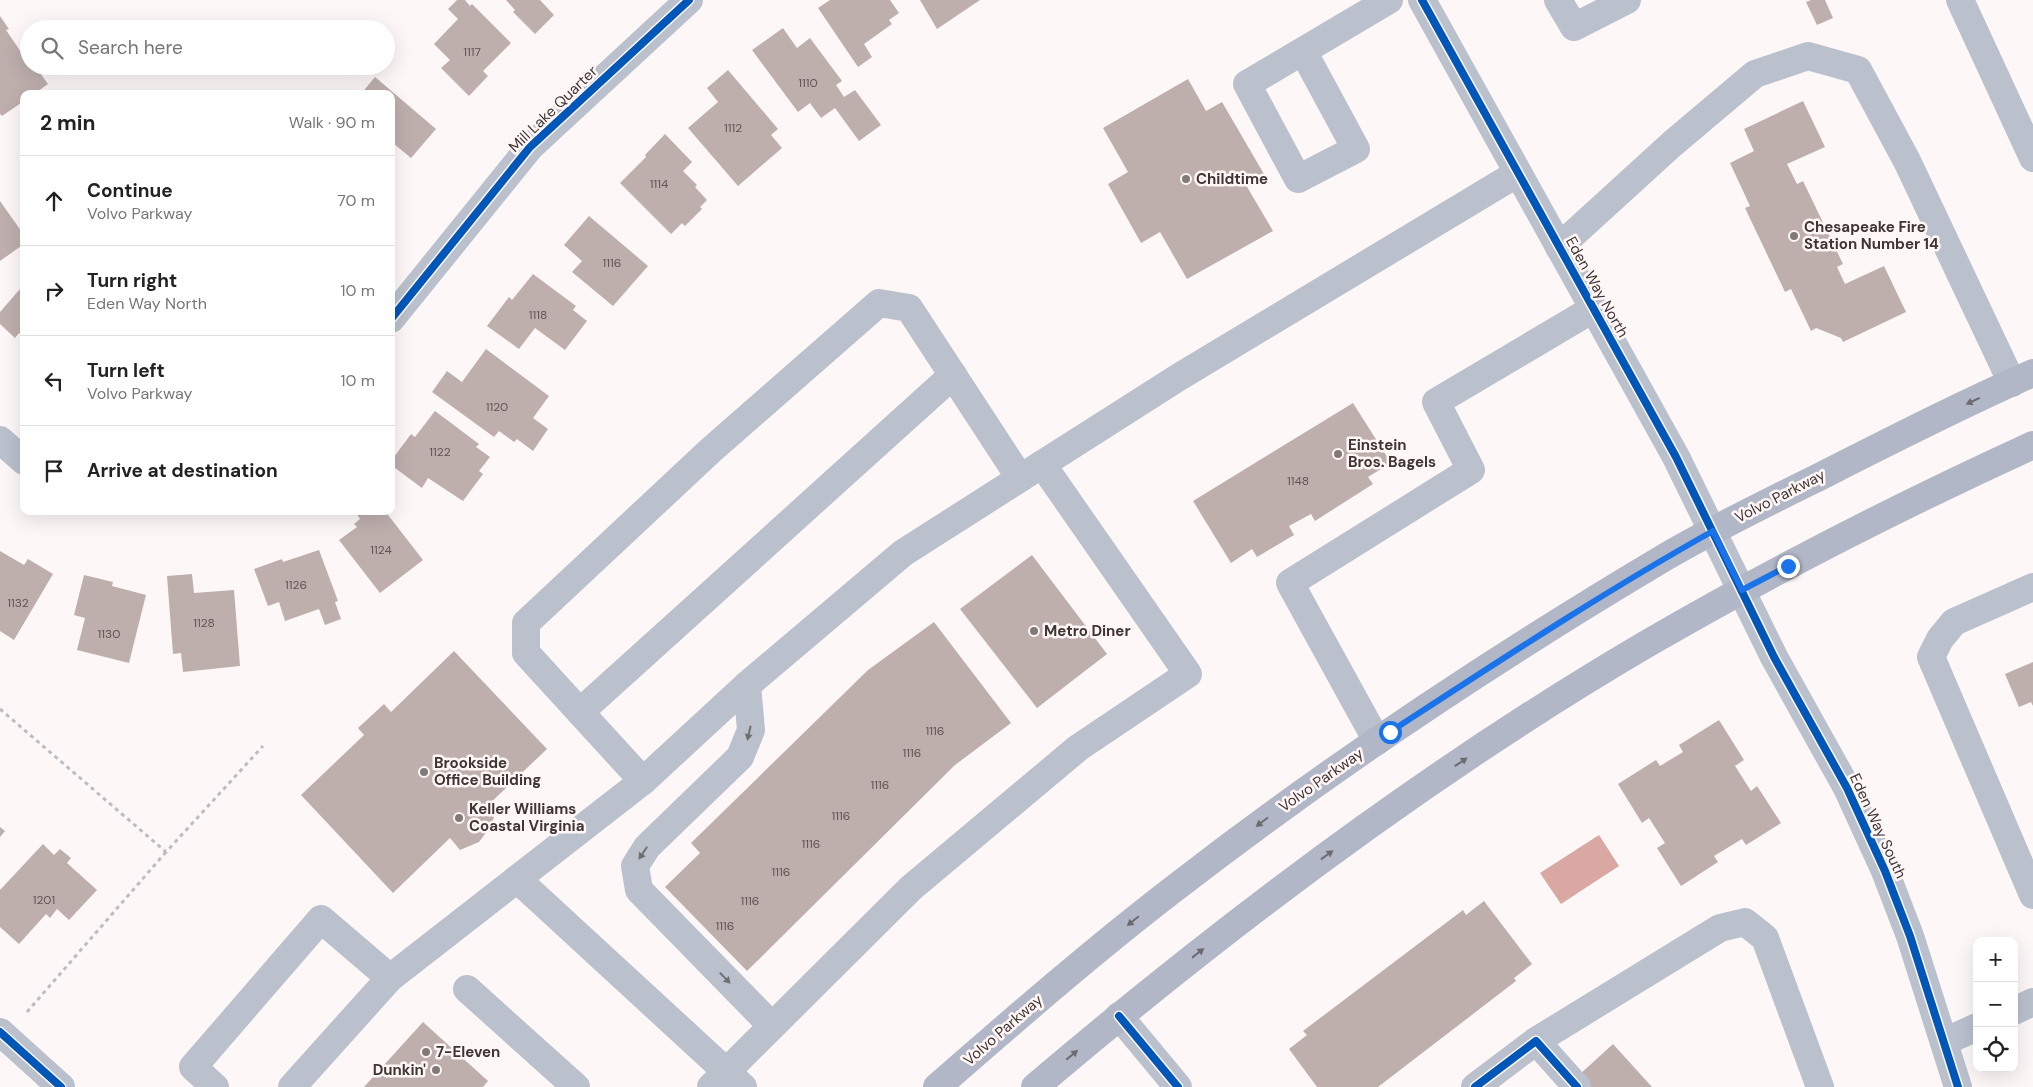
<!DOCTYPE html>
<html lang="en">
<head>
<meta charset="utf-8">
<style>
	body { margin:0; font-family:"DM Sans",sans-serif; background:#f6f6f6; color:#222 }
	.controls { position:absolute; right:15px; bottom:15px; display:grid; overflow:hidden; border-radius:10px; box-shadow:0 5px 20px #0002 }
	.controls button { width:45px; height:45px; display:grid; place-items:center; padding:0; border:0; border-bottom:1px solid #e0e0e0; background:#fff; color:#222; font:25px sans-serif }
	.stop { position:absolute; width:15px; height:15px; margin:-11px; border:4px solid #1a73e8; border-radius:50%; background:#fff }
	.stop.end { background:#1a73e8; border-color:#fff; box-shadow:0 1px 5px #0008 }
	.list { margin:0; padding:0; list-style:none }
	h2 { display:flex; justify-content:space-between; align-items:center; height:65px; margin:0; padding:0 20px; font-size:21px }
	h2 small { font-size:16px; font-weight:400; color:#767676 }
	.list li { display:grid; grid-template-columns:32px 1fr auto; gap:15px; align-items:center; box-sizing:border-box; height:90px; padding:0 20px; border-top:1px solid #e0e0e0 }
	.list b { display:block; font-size:19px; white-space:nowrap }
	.list p { margin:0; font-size:16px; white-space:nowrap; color:#767676 }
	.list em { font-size:16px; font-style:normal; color:#767676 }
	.icon { flex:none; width:28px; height:28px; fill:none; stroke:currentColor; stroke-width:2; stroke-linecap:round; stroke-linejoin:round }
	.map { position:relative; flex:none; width:2033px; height:1087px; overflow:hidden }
	.search { position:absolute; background:#fff; box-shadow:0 5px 20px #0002; left:20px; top:20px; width:375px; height:55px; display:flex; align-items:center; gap:12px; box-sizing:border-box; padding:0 18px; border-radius:28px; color:#767676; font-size:19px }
	.panel { position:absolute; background:#fff; box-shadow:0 5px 20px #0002; left:20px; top:90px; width:375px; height:425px; border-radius:10px }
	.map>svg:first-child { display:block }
</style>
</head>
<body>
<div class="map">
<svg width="2033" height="1087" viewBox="0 0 2033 1087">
	<rect width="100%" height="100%" fill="#fdf8f7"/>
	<polygon fill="#daa8a3" points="1599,835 1619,866 1561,904 1540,873"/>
	<g fill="#beafad">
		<polygon points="457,0 465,0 470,6 472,4 511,43 483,71 488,76 469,96 441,68 450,60 434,44 458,19 448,9"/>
		<polygon points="506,0 540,0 554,15 535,34 513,12 515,10"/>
		<polygon points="830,0 890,0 899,13 889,20 892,24 864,44 872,57 858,67 818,8"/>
		<polygon points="920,0 980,0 937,29"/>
		<polygon points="1811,0 1825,0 1833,18 1817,25 1806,2"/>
		<polygon points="0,16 9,29 6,30 23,55 26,53 29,57 29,66 35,66 48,84 34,94 24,94 24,101 2,116 0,114"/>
		<polygon points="783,28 797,48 810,38 842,81 836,85 844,97 855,90 881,125 859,141 835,108 821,118 810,103 798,112 752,50"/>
		<polygon points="728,70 778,129 771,135 782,148 738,186 688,128 718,102 707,88"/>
		<polygon points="375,77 436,129 411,158 393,143 391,145 391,94 361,94"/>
		<polygon points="1188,79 1206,111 1222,102 1264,174 1246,185 1273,231 1187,279 1160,232 1141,243 1108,184 1128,172 1103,128"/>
		<polygon points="1803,101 1825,147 1787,164 1797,184 1803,181 1843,264 1837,267 1845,284 1884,266 1906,312 1843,342 1841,338 1816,328 1811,331 1791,289 1785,292 1745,208 1750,206 1730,163 1754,151 1744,129"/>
		<polygon points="665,134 692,162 683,171 697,185 695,187 707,200 700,207 702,209 685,226 682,223 671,234 620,183 646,157 645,155"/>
		<polygon points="0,201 24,235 24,244 0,261"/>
		<polygon points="589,216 648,266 613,306 572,272 582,261 564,245"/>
		<polygon points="533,274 576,306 573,310 587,321 565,350 535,328 519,349 487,326 509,297 512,300"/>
		<polygon points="20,289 24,293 24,338 19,333 15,338 0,324 0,312"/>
		<polygon points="486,349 549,396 533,418 548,429 533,451 517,439 514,442 499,431 494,437 432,392 447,371 462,382"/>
		<polygon points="1353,403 1391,463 1368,477 1373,484 1315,521 1311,514 1289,526 1294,535 1257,557 1252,549 1231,563 1193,501"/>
		<polygon points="435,411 479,444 476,447 490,457 479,471 483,474 463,501 428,478 422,488 391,465 391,461 411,434 415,437"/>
		<polygon points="355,511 385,511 423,560 380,593 339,540 357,527 354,524 360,519"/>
		<polygon points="319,550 338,601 335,602 341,619 325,625 319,609 285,621 279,602 268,606 254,569 282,559 283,562"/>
		<polygon points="0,551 24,565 28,559 53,574 14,640 0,631"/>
		<polygon points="1032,555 1107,654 1037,708 960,609"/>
		<polygon points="192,574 194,593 234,590 240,666 183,672 181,653 173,654 167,576"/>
		<polygon points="84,575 113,582 112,586 146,595 129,663 77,650 85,618 74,615"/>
		<polygon points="934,622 1011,723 955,765 747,971 665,887 700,853 691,843 868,670"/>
		<polygon points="454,651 547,749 485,808 494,817 491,826 479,842 460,850 450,838 393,893 301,795 364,735 358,728 384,704 391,712"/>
		<polygon points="2033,662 2033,706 2031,702 2019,707 2005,674"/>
		<polygon points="1719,720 1744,760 1735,766 1751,791 1757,786 1781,823 1746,845 1742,839 1714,856 1718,862 1681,886 1657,848 1665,843 1649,818 1642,823 1618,784 1656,760 1660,766 1683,752 1679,745"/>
		<polygon points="0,827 5,831 0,837"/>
		<polygon points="43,844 54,855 60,849 71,858 67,863 97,890 69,920 57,909 50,918 46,914 19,944 0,927 0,890"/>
		<polygon points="1484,901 1532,964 1514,978 1516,981 1378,1087 1317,1087 1289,1049 1307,1035 1303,1031 1463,910 1466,915"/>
		<polygon points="423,1022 488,1081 483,1087 364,1087"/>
		<polygon points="1613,1044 1652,1087 1590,1087 1579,1075"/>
	</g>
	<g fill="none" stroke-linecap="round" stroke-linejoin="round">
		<g stroke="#bbbdc4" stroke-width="3" stroke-dasharray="4 4" stroke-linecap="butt">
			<polyline points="0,709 166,852 263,746"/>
			<polyline points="27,1012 166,852"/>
		</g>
		<g stroke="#bac1cc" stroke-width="28">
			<polyline points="1422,0 1676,457 1774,657 1847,788 1885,871 1910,936 1958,1087"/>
			<polyline points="1558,0 1574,27 1627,0"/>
			<polyline points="1960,0 2033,158"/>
			<polyline points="1303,51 1356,149 1298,179 1247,84 1389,0"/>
			<polyline points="1559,247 1672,144 1755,74 1808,56 1858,70 1907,161 2012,383"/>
			<polyline points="391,319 530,147 689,0"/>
			<polyline points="0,440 24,461"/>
			<polyline points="2033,587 1954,622 1940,639 1931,657 2033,895"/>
			<polyline points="747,685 751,730 740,757 647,847 635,866 639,890 772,1026"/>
			<polyline points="580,712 953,375"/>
			<polyline points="1377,741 1290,583 1471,470 1436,402 1593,309"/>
			<polyline points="643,781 526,653 526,623 711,450 879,303 909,308 1020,478"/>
			<polyline points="517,879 743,1087"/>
			<polyline points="467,989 576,1087"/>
			<polyline points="2014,1011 2033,1002"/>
			<polyline points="1119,1016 1178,1087"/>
			<polyline points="0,1032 61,1087"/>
			<polyline points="1536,1041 1720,928 1745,922 1765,938 1820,1087"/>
			<polyline points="1944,1042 1977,1027"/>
			<polyline points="215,1087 193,1067 321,919 390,978"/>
			<polyline points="292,1087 390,978 643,781 747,685 903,553 1179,377 1518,173"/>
			<polyline points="711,1087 911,888 1078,748 1188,674 1042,464"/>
			<polyline points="1475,1087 1536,1041 1577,1087"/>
		</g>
		<g stroke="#b1b7c6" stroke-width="28">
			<path d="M937,1087c78,-68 156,-136 238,-199 156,-121 322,-231 492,-332 48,-28 97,-52 146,-76 73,-37 145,-74 220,-107"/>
			<path d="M1035,1087c193,-164 396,-317 615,-445 124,-72 252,-137 383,-197"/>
		</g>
		<g stroke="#fff6f5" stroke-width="11">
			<g id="cycleway">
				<polyline points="1422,0 1676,457 1774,657 1847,788 1885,871 1910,936 1958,1087"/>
				<polyline points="391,319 530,147 689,0"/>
				<polyline points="1119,1016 1178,1087"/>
				<polyline points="0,1032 61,1087"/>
				<polyline points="1475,1087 1536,1041 1577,1087"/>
			</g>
		</g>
		<use href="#cycleway" stroke="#0057b8" stroke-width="8"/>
	</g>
	<defs><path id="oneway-solid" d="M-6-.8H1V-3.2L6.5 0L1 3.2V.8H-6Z" transform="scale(1.25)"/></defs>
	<g fill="#6c6a6f">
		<use href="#oneway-solid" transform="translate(1973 401) rotate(155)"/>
		<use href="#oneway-solid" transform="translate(1461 762) rotate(-34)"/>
		<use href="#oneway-solid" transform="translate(1262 822) rotate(143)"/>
		<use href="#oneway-solid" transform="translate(1327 855) rotate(-36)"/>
		<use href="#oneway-solid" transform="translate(1133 921) rotate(141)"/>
		<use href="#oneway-solid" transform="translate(1198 953) rotate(-38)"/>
		<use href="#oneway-solid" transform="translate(1072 1055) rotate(-40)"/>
	</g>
	<g fill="#706e71">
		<use href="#oneway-solid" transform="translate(749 733) rotate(103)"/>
		<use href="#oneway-solid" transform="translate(643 853) rotate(123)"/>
		<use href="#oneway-solid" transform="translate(725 978) rotate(46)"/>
	</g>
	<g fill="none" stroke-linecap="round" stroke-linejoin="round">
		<path stroke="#1a73e8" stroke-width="6" d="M1390,732c106,-69 212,-139 323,-201l29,59 46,-24"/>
	</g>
	<g fill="#817a79" stroke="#fff6f5" stroke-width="2">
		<circle cx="1186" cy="179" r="5"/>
		<circle cx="1794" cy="236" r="5"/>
		<circle cx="1338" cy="454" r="5"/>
		<circle cx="1034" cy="631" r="5"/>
		<circle cx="424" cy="772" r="5"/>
		<circle cx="459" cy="818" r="5"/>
		<circle cx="426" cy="1052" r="5"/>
		<circle cx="436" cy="1070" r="5"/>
	</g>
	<g text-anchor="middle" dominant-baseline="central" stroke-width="5" stroke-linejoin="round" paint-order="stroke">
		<g font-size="12" fill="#5e5453">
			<text x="472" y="52">1117</text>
			<text x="808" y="83">1110</text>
			<text x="733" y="128">1112</text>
			<text x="659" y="184">1114</text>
			<text x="612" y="263">1116</text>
			<text x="538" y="315">1118</text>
			<text x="497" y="407">1120</text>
			<text x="440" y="452">1122</text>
			<text x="1298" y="481">1148</text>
			<text x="381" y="550">1124</text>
			<text x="296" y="585">1126</text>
			<text x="18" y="603">1132</text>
			<text x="204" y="623">1128</text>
			<text x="109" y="634">1130</text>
			<text x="935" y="731">1116</text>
			<text x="912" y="753">1116</text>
			<text x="880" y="785">1116</text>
			<text x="841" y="816">1116</text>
			<text x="811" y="844">1116</text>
			<text x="781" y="872">1116</text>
			<text x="44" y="900">1201</text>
			<text x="750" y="901">1116</text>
			<text x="725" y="926">1116</text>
		</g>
		<g font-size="15" fill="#3e3635" stroke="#fff6f5">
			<text transform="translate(553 109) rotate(-44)">Mill Lake Quarter</text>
			<text transform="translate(1597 287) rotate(61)">Eden Way North</text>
			<text transform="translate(1780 496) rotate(-27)">Volvo Parkway</text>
			<text transform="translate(1321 780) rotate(-35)">Volvo Parkway</text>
			<text transform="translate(1878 826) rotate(65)">Eden Way South</text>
			<text transform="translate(1003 1030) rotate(-41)">Volvo Parkway</text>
		</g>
		<g font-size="15" font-weight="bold" fill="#3e3635" stroke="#fff6f5" text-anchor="start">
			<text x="1196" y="179">Childtime</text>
			<text x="1804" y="227">Chesapeake Fire<tspan x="1804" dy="17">Station Number 14</tspan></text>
			<text x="1348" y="445">Einstein<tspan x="1348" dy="17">Bros. Bagels</tspan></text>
			<text x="1044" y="631">Metro Diner</text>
			<text x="434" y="763">Brookside<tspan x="434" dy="17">Office Building</tspan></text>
			<text x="469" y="809">Keller Williams<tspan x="469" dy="17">Coastal Virginia</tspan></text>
			<text x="436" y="1052">7-Eleven</text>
			<text x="426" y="1070" text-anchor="end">Dunkin'</text>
		</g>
	</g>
</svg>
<div class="controls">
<button>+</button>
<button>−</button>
<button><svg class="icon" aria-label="locate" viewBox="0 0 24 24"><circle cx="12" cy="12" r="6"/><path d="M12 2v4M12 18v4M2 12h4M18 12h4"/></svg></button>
</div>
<div class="stop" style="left:1390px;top:732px"></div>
<div class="stop end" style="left:1788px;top:566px"></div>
<div class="search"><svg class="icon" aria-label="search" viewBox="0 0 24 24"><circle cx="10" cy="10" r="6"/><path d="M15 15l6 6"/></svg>Search here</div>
<section class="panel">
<h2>2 min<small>Walk · 90 m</small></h2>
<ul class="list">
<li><svg class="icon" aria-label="ahead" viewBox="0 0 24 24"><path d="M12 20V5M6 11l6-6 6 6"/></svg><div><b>Continue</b><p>Volvo Parkway</p></div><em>70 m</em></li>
<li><svg class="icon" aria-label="right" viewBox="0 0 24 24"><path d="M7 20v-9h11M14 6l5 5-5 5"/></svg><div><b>Turn right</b><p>Eden Way North</p></div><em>10 m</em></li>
<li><svg class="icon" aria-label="left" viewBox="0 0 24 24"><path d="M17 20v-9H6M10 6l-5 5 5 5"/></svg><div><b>Turn left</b><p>Volvo Parkway</p></div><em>10 m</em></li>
<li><svg class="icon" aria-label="arrive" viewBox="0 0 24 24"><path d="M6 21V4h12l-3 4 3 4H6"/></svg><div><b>Arrive at destination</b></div></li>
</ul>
</section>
</div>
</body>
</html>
